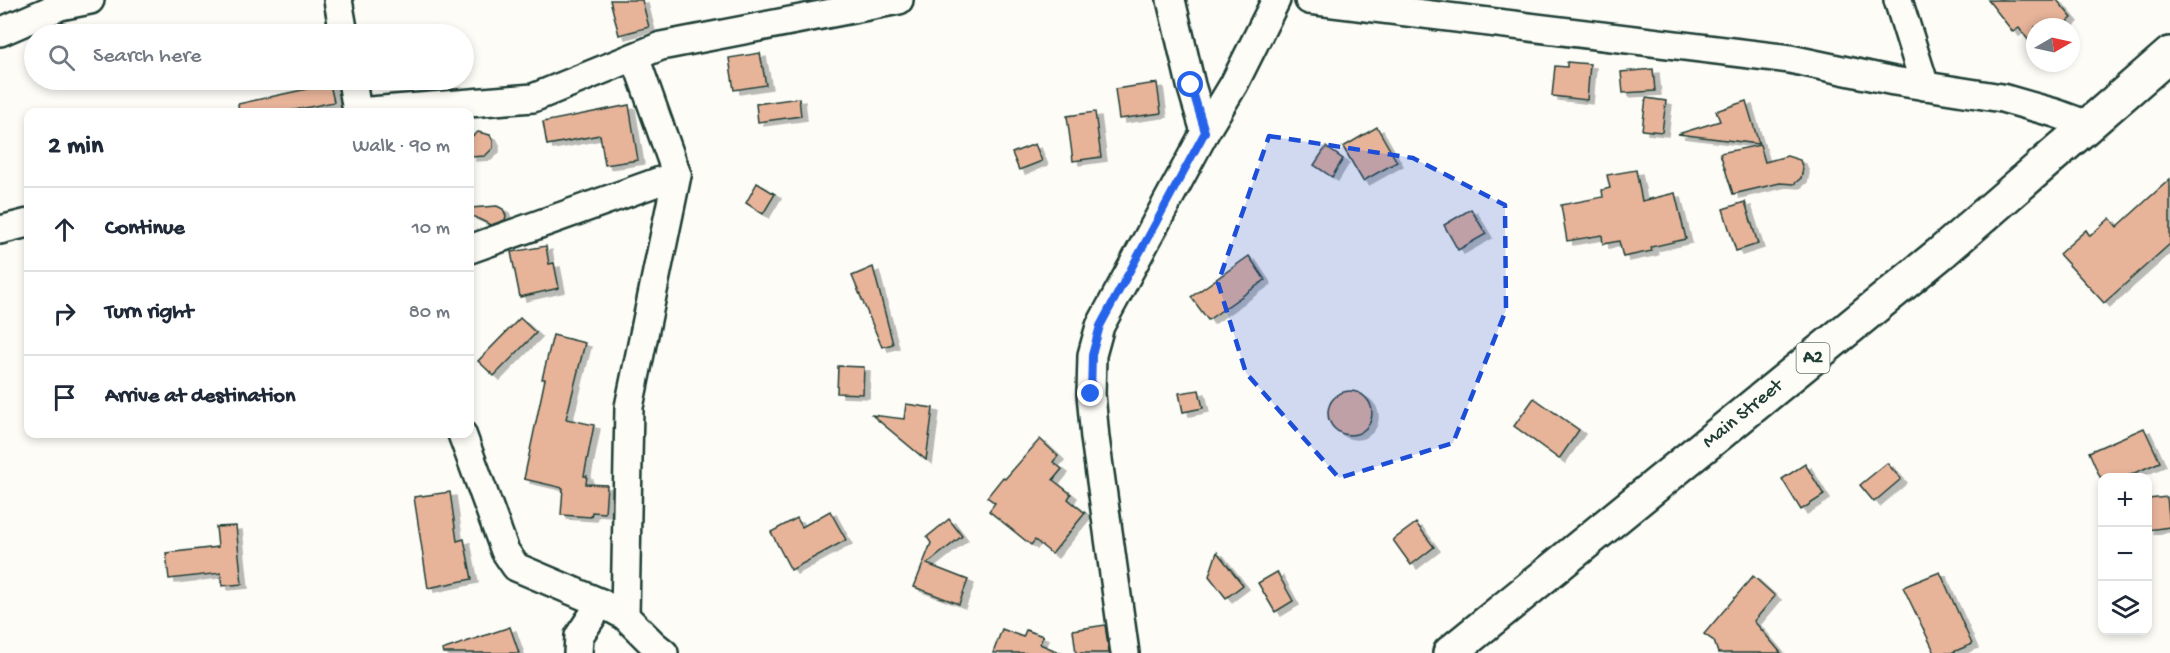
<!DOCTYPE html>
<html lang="en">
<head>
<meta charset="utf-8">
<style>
	body { margin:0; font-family:"Gochi Hand",sans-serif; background:#f2f2f3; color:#1f2937 }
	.controls { position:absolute; right:18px; bottom:18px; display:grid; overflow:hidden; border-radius:12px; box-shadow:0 3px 9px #0003 }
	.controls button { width:54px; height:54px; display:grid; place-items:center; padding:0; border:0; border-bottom:2px solid #e0e1e3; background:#fff; color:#1f2937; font:30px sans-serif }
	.compass { position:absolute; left:2026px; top:18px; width:54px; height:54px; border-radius:50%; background:#fff; box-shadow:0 3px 9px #0003; rotate:81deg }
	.stop { position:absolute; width:18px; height:18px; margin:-14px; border:4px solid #2563eb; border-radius:50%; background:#fff }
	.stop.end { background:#2563eb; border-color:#fff; box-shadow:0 2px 6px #0008 }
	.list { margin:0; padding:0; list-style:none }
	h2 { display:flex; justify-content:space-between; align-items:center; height:78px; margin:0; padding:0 24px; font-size:26px }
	h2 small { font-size:20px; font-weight:400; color:#747a83 }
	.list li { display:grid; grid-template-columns:39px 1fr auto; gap:18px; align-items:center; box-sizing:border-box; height:84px; padding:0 24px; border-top:2px solid #e0e1e3 }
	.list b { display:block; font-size:22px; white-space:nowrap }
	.list em { font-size:20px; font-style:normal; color:#747a83 }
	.icon { flex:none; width:33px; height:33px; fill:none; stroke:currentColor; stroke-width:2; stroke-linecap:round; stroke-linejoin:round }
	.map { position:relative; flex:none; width:2170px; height:653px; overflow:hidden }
	.search { position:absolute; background:#fff; box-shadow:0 3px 9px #0003; left:24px; top:24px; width:450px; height:66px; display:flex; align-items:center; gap:15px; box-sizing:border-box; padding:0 21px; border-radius:33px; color:#747a83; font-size:22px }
	.panel { position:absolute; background:#fff; box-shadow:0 3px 9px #0003; left:24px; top:108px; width:450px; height:330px; border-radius:12px }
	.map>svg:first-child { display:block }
</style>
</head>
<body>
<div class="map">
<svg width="2170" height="653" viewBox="0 0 2170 653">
	<defs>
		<filter id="shadow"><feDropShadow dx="6" dy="4" stdDeviation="0" flood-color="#0004"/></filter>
	</defs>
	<rect width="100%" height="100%" fill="#fdfcf7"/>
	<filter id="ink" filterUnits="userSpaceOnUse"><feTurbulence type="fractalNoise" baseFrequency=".0167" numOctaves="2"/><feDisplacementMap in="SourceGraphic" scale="12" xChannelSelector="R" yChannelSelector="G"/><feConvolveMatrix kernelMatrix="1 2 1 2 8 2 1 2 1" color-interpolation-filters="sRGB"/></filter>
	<g filter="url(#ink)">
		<g fill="#e7b49a" stroke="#1f3d34" stroke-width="1.5" filter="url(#shadow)">
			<polygon points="610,0 642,0 649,27 619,35"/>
			<polygon points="1988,0 2057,0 2072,18 2061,27 2035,27 2035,36 2029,41 2019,28 2013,32"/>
			<polygon points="760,53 766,85 734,90 729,58"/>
			<polygon points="1567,62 1590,64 1587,100 1552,96 1555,66 1567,67"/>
			<polygon points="1653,69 1655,91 1623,93 1621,72"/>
			<polygon points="1157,83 1161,113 1119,119 1115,89"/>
			<polygon points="330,84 334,102 285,112 239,112 238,104"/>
			<polygon points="799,98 801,116 758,122 756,104"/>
			<polygon points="1646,98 1666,101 1662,132 1642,130"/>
			<polygon points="1746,101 1759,144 1678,134 1720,121 1716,111"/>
			<polygon points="629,105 638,160 605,165 600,135 547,145 543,122"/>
			<polygon points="1095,112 1101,157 1073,161 1067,116"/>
			<polygon points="1377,127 1397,162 1363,181 1343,147"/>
			<polygon points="478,132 490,135 493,141 493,148 485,156 470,157 470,142 471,137"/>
			<polygon points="1035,144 1042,161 1019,170 1012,153"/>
			<polygon points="1760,145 1765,162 1787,156 1800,160 1803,169 1801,178 1794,184 1780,183 1733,194 1720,153"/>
			<polygon points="1326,147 1343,159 1332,177 1314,165"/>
			<polygon points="1636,170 1642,201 1675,193 1686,239 1651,247 1652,251 1623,257 1619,241 1603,244 1602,235 1567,241 1561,205 1603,197 1602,190 1610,188 1607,175"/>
			<polygon points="2170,179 2170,244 2104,303 2059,254 2086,230 2090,236 2110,218 2117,227"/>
			<polygon points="757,183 775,194 763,214 746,203"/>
			<polygon points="1745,202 1758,244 1736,251 1723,209"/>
			<polygon points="497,206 503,209 506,216 505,220 491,225 470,215 470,208"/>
			<polygon points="1471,209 1486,234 1458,250 1444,225"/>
			<polygon points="546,246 549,264 554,263 559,288 520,297 511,252"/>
			<polygon points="1249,256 1265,280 1208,320 1191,297"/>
			<polygon points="873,267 893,344 882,347 852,276"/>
			<polygon points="520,318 536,333 494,376 478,361"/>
			<polygon points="553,335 585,343 566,419 594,425 584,476 587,476 586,484 607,485 605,513 592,512 591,517 561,515 563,488 524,479 545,379 542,379"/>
			<polygon points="838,366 864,367 863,394 837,393"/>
			<polygon points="1199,390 1203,408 1183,412 1179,393"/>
			<circle cx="1350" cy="413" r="22"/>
			<polygon points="1534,398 1579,430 1559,459 1514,426"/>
			<polygon points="906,404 933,408 926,460 872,415 904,419"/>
			<polygon points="2144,428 2160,462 2125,477 2100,477 2089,452"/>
			<polygon points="1040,439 1058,456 1053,462 1062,469 1053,480 1071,494 1068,499 1085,513 1052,554 1035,540 1031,545 989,511 995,503 987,497 1003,477 1005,479"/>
			<polygon points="1887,463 1901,479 1874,502 1860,485"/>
			<polygon points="1805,464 1824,495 1801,510 1782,479"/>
			<polygon points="450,492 457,541 464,539 472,579 428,588 414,497"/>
			<polygon points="2167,497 2170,527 2148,530 2148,499"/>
			<polygon points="830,511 846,540 791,570 771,532 797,518 802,527"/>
			<polygon points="949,519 962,536 927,564 968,580 959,604 914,587 931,543 927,537"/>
			<polygon points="1416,523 1434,547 1411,565 1393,540"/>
			<polygon points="236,526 242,584 222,586 221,573 169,579 166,553 218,547 216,527"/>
			<polygon points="1217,552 1243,585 1226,598 1209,576"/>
			<polygon points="1277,572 1293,601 1275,612 1258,583"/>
			<polygon points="1940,572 1972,644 1951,653 1935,653 1903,587"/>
			<polygon points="1753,576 1775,596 1754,621 1781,653 1718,653 1714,641 1704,634"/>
			<polygon points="1105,625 1109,653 1076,653 1073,630"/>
			<polygon points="510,627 519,653 443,653 442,650"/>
			<polygon points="1002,629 1023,637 1026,630 1043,636 1040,644 1061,653 993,653"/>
		</g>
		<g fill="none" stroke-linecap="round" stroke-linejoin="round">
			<g stroke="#1f3d34" stroke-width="32">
				<g id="minor">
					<polyline points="338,0 344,34"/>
					<polyline points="1171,0 1191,85 1205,132"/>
					<polyline points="1309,0 1790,59 1894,81 2002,98 2055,113 2088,125"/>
					<polyline points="1898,0 1925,86"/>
					<polyline points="0,32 60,6 90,0"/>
					<polyline points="352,80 357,112"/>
					<polyline points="357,112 533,98 661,46 899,0"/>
					<polyline points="0,230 28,223"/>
					<polyline points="470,249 677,175"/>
					<polyline points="462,434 505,551 516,567 601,603 625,616 654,645 664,653"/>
					<polyline points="625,616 629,407 677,175 635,57"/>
					<polyline points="578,653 579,636 601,603"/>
					<polyline points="1125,653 1095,438 1091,394 1092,355 1100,326 1205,132 1234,84 1276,0"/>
				</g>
			</g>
			<g stroke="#1f3d34" stroke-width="38">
				<g id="trunk">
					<path id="s1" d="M1450,653l491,-400 229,-199"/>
				</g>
			</g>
			<use href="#minor" stroke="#fdfcf7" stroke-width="27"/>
			<use href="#trunk" stroke="#fdfcf7" stroke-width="33"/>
		</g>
	</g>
	<g fill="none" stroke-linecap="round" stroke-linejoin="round" filter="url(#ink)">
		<polyline stroke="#2563eb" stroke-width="8" points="1091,394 1092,355 1100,326 1205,132 1191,85"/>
	</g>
	<path fill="#1d4ed8" fill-opacity="0.2" stroke="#1d4ed8" stroke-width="4.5" stroke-dasharray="12 8" stroke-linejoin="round" d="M1269,136l144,22 92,47 1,105 -53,133 -114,35 -93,-105 -28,-90z"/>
	<g text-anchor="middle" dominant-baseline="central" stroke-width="4.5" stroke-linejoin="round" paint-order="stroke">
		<rect fill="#fdfcf7" stroke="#62766e" stroke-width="1.5" x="1796.5" y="343" width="33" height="30" rx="4.5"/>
		<g font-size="18" font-weight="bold" fill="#1f3d34">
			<text x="1813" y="358">A2</text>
		</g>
		<g font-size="20" fill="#1f3d34" stroke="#fdfcf7">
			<text stroke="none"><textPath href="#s1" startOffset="378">Main Street</textPath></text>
		</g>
	</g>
</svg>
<div class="controls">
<button>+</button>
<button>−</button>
<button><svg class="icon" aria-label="layers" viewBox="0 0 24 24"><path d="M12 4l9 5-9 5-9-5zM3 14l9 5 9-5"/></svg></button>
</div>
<svg class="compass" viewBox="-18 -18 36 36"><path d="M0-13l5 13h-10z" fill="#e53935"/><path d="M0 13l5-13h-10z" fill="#747a83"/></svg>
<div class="stop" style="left:1191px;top:85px"></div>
<div class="stop end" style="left:1091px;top:394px"></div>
<div class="search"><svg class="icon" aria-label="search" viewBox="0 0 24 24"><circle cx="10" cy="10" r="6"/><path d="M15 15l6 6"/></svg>Search here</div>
<section class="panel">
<h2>2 min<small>Walk · 90 m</small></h2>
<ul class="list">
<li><svg class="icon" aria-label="ahead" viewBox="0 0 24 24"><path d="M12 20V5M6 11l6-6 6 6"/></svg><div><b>Continue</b></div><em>10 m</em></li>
<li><svg class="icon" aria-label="right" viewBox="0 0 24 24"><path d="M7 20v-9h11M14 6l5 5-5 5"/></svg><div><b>Turn right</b></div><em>80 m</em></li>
<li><svg class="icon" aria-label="arrive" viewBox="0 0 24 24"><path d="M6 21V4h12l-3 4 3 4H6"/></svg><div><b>Arrive at destination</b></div></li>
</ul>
</section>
</div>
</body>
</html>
